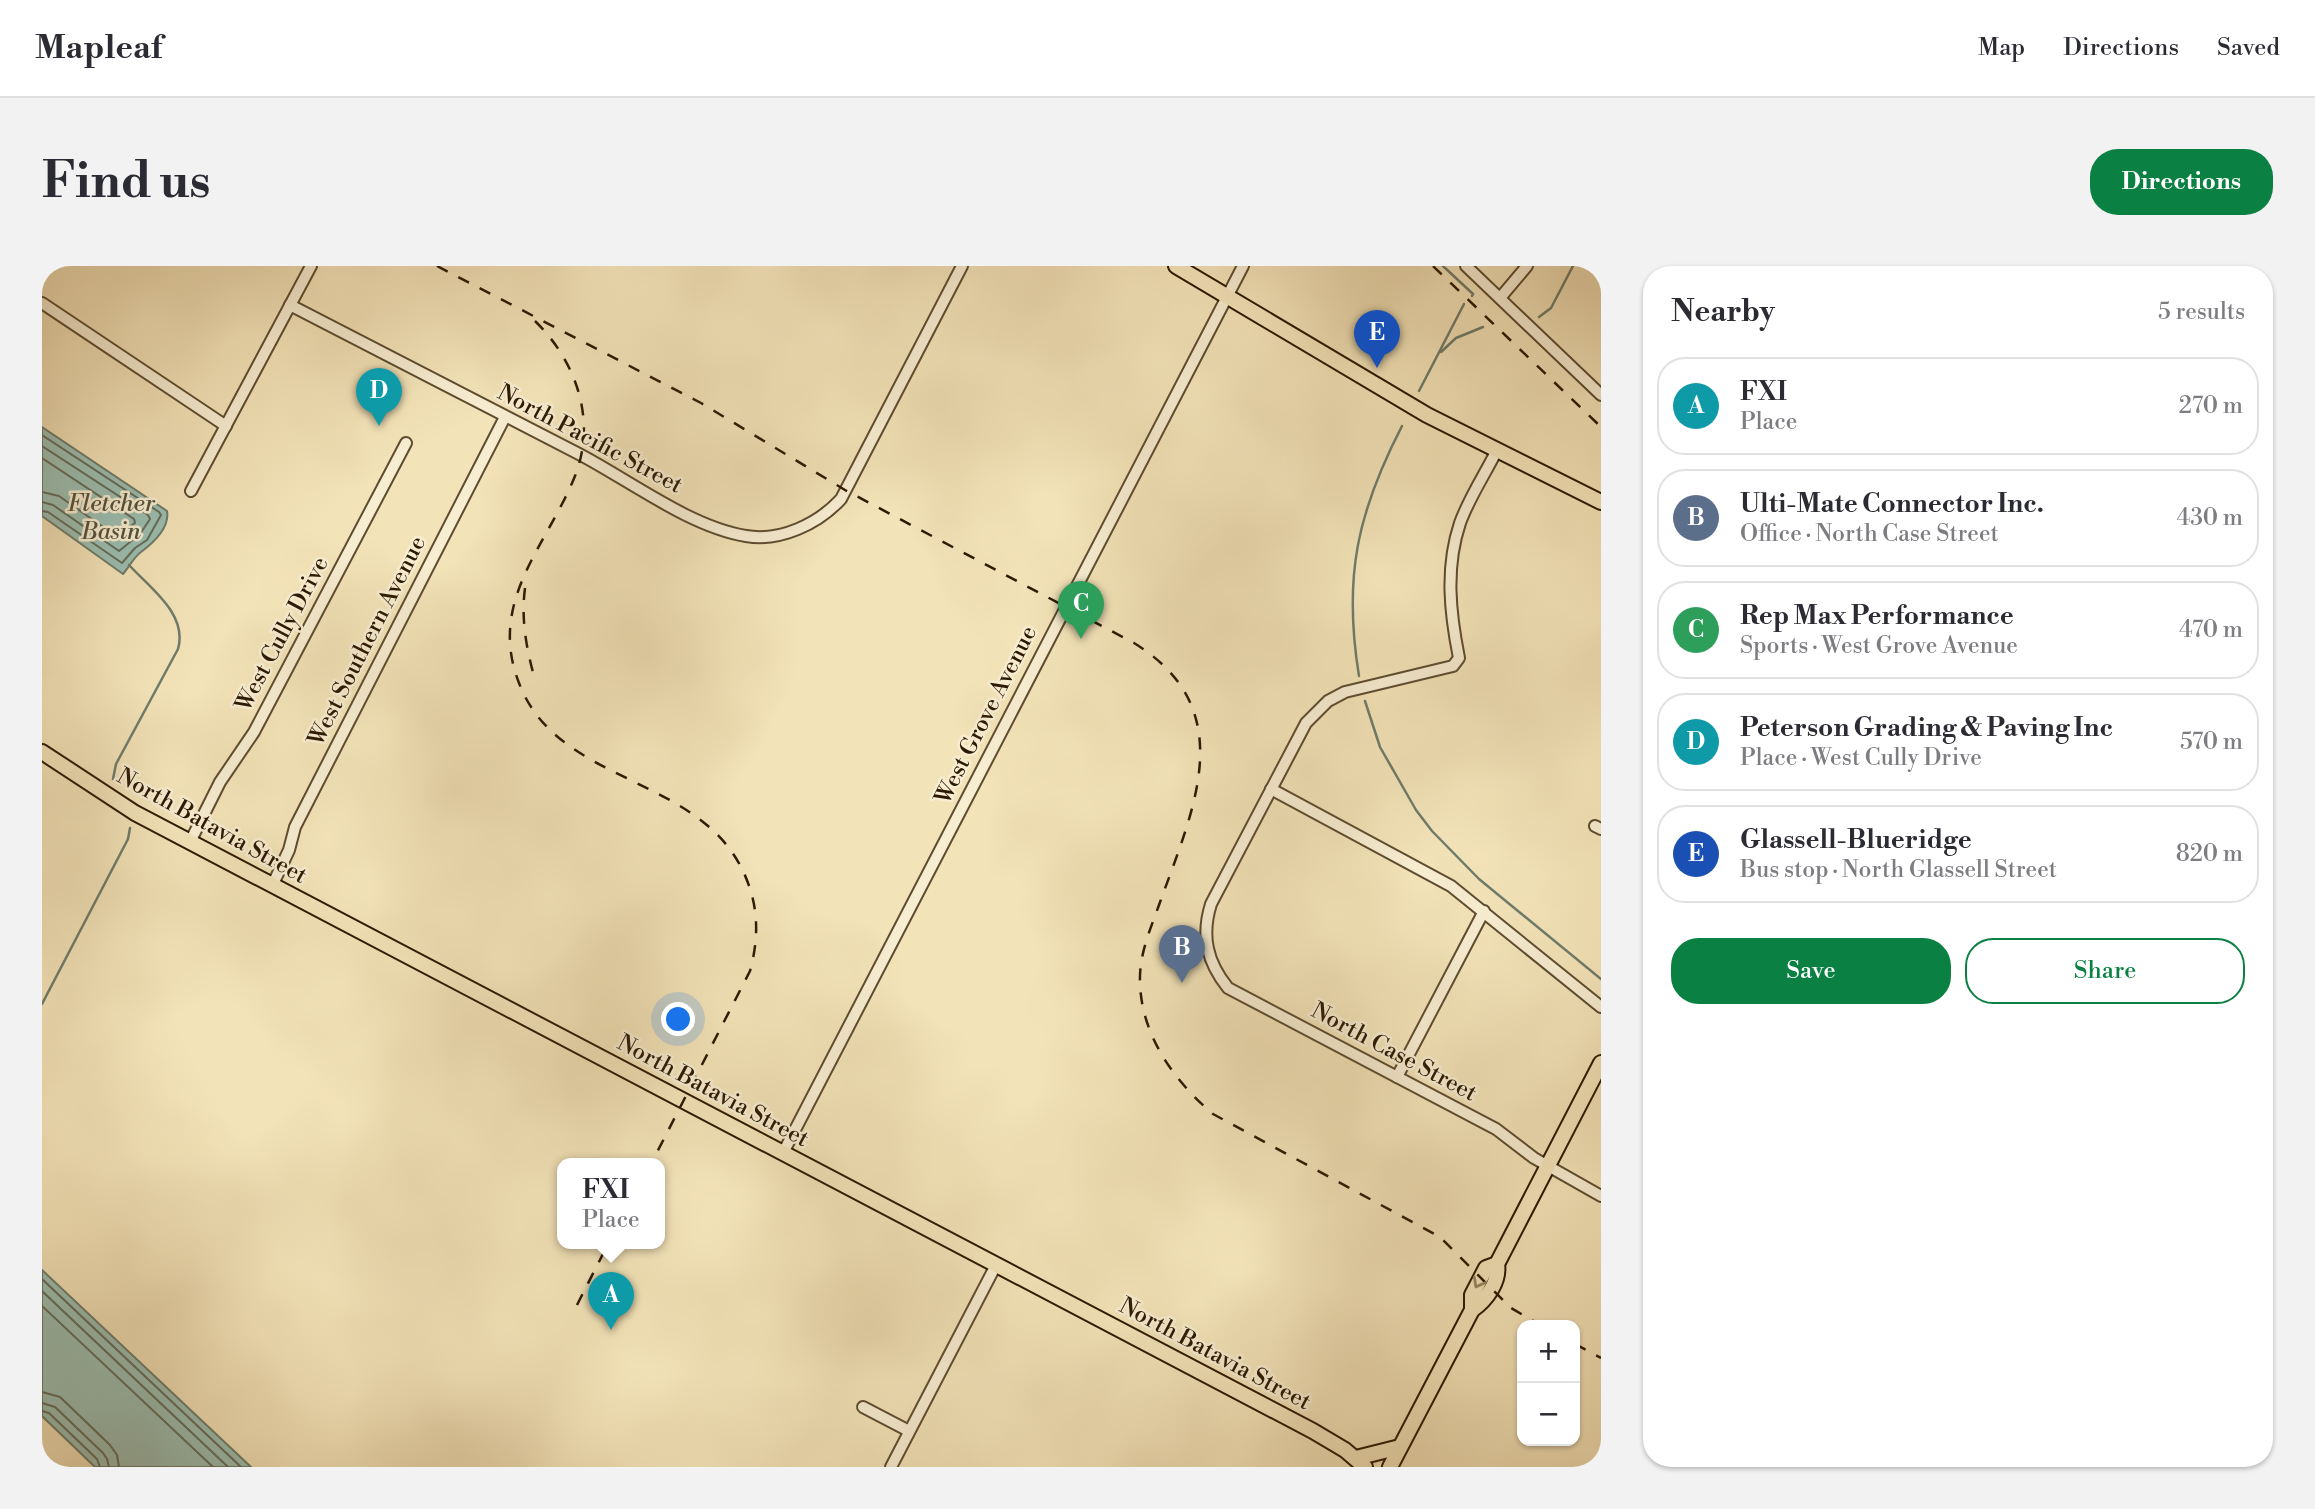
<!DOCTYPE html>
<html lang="en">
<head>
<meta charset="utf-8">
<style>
	body { margin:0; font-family:"Libre Bodoni",serif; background:#f2f2f3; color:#2b2b33 }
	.controls { position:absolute; right:21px; bottom:21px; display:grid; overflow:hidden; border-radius:14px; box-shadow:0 2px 5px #0004 }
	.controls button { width:63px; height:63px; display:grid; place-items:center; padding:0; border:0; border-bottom:2px solid #e1e1e2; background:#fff; color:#2b2b33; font:35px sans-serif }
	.you { position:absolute; left:637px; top:754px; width:24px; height:24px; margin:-18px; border:5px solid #fff; border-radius:50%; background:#1a73e8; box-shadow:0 0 0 10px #1a73e833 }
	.badge { display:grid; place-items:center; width:46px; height:46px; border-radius:50%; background:#0b8043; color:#fff; font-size:23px; font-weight:700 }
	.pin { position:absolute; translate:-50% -58px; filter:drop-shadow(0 2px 4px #0008) }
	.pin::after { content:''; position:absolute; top:37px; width:24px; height:21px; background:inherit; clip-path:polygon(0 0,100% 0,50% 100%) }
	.popup { position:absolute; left:515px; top:892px; width:108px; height:91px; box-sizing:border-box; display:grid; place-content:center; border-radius:14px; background:#fff; filter:drop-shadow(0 2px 5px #0005); font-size:23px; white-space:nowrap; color:#7c7c81 }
	.popup b { font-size:26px; color:#2b2b33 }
	.popup::after { content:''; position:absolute; left:50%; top:100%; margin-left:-14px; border:14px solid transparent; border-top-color:#fff }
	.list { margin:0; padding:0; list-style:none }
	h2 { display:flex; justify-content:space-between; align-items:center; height:91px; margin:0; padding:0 28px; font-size:30px }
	h2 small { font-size:23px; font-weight:400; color:#7c7c81 }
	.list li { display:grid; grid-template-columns:46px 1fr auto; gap:21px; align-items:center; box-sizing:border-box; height:98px; margin:0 14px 14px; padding:0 14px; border:2px solid #e1e1e2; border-radius:28px }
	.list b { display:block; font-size:26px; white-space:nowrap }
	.list p { margin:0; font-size:23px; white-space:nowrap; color:#7c7c81 }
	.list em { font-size:23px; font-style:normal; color:#7c7c81 }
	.actions { display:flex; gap:14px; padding:21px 28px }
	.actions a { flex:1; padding:16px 0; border:2px solid #0b8043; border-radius:28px; text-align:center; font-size:24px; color:#0b8043 }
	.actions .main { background:#0b8043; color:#fff }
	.map { position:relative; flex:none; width:1559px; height:1201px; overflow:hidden; border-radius:28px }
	header { display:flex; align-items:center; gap:42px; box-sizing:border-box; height:98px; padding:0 35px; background:#fff; border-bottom:2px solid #e1e1e2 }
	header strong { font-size:33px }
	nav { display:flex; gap:38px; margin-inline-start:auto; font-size:24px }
	.intro { display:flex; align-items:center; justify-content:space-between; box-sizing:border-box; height:168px; padding:0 42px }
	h1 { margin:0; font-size:49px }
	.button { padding:18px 32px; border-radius:28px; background:#0b8043; color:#fff; font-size:24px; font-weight:700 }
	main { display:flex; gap:42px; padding:0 42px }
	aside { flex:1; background:#fff; border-radius:28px; box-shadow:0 2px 5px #0004 }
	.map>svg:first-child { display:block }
</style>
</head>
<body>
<header>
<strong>Mapleaf</strong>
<nav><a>Map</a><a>Directions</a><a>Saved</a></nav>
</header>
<div class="intro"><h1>Find us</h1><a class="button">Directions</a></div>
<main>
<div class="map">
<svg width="1559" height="1201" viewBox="0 0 1559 1201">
	<rect width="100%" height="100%" fill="#f3e3b8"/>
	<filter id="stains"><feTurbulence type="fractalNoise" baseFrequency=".00286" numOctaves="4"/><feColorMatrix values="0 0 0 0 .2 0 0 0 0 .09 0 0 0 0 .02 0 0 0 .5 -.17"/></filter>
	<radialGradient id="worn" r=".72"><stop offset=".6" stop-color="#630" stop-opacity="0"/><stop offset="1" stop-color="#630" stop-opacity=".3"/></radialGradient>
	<g fill="#9bbeb1" stroke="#6f7c6b" stroke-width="2">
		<path d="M0,161l125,84c3,17 -14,32 -26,41 -7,5 -12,15 -18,22l-81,-58z"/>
		<polygon points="0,1004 209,1201 53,1201 0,1150"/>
	</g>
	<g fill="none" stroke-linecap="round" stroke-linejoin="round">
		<g stroke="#646c5a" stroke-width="2">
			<polyline points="0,169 117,246 119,249 105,274 93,282 80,297 6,246 0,245"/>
			<polyline points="0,180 106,249 108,253 98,268 77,285 11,239 0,236"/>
			<polyline points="0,192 92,253 93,257 74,270 17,230 0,226"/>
			<polyline points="0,1013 199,1201"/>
			<polyline points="0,1025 186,1201"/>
			<polyline points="0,1040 171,1201"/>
			<polyline points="0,1126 18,1131 68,1179 75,1189 77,1201"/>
			<polyline points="0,1137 13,1141 61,1187 65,1193 67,1201"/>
			<polyline points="0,1145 7,1147 55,1193 58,1201"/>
		</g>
		<g stroke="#6f7c6b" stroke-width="2.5">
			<polyline points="1401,0 1431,28 1430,30"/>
			<polyline points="1497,51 1509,42 1531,0"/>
			<polyline points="1399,86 1414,72 1441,61"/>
			<polyline points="1377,125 1422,38"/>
			<path d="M1317,410c-16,-98 -2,-163 43,-250"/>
			<polyline points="1323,435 1338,481 1374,544 1390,565 1437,613 1559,713"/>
			<path d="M71,513l3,-15 62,-115c10,-35 -28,-61 -49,-84"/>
			<polyline points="0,738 86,573 88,562"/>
		</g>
		<g stroke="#5e4c30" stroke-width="14">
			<g id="minor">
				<polyline points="1424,0 1559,129"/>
				<polyline points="1458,32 1485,0"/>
				<polyline points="0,37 184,160"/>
				<path d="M248,39c96,50 193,99 289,149 50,26 111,73 167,82 34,6 72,-12 95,-37l121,-233"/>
				<path d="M1455,184c-12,24 -28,48 -37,73 -15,45 -10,90 -1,135l-6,8 -108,26 -17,9 -22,22 -95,181c-10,32 -4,58 17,84l268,141 38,29 67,38"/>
				<polyline points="149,225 269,0"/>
				<polyline points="1229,523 1409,620 1559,741"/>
				<polyline points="1553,560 1559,563"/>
				<polyline points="148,576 178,516 212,466 364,177"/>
				<polyline points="230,620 247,584 253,561 463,151"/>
				<polyline points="1355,811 1442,645"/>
				<polyline points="741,887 1201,0"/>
				<polyline points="821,1141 867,1165"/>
				<polyline points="849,1201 954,999"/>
			</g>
		</g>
		<g stroke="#2c1902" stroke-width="18">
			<g id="major">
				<polyline points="1134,0 1385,149 1559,236"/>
				<polyline points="0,486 93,547 1271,1165 1303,1184 1323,1201"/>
				<polyline points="1430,1044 1430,1029 1444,1002 1455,998"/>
				<polyline points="1314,1192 1358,1181"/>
				<path d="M1348,1201l82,-157c14,-10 28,-28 25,-46l104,-201"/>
			</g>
		</g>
		<use href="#minor" stroke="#f7edd1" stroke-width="10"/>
		<use href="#major" stroke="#f3e3b8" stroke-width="14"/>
		<g stroke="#2c1902" stroke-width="2.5" stroke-dasharray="12 12" stroke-linecap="butt">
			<path d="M395,0l264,137 144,87 289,153c109,67 58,169 25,262 -9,25 -20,50 -19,77 1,53 34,99 73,132l227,123 71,71 29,17"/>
			<polyline points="1391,0 1559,161"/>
			<path d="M493,55c41,40 62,99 40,155 -28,70 -88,125 -56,207 40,106 189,90 229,200 11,29 10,59 2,88l-99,193"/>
			<path d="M483,322c-4,30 1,59 9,88"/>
			<polyline points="535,1039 566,978"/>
			<polyline points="1533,1078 1559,1092"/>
		</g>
	</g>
	<defs><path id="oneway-chevron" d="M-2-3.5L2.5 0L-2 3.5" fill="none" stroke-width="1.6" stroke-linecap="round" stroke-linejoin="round" transform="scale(1.75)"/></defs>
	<use stroke="#986" href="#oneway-chevron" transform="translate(1436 1017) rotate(118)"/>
	<g text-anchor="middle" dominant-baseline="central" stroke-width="5" stroke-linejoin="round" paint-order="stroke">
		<g font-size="23" fill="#2c1902" stroke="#f7edd1">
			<text transform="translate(548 173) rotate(28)">North Pacific Street</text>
			<text transform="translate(240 368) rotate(-62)">West Cully Drive</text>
			<text transform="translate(325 375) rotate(-63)">West Southern Avenue</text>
			<text transform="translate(944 449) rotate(-63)">West Grove Avenue</text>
			<text transform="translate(170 560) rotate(29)">North Batavia Street</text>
			<text transform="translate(1352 786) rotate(28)">North Case Street</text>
			<text transform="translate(671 825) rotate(28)">North Batavia Street</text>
			<text transform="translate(1173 1088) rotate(28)">North Batavia Street</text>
		</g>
		<g font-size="24" font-style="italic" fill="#53533f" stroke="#f7edd1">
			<text x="69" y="238">Fletcher<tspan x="69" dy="28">Basin</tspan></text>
		</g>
	</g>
	<rect width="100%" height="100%" filter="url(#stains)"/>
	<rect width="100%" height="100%" fill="url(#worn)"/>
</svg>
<div class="controls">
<button>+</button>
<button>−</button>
</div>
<div class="you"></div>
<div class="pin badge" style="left:569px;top:1064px;background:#0f9aa8">A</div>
<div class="popup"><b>FXI</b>Place</div>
<div class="pin badge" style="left:1140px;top:717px;background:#5c6f8a">B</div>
<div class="pin badge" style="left:1039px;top:373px;background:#2e9e5b">C</div>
<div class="pin badge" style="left:337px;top:160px;background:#0f9aa8">D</div>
<div class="pin badge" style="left:1335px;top:102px;background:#1a4fb4">E</div>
</div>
<aside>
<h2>Nearby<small>5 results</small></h2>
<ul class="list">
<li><span class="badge" style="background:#0f9aa8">A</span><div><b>FXI</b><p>Place</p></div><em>270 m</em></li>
<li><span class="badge" style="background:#5c6f8a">B</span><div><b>Ulti-Mate Connector Inc.</b><p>Office · North Case Street</p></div><em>430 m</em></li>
<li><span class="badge" style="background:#2e9e5b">C</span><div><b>Rep Max Performance</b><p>Sports · West Grove Avenue</p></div><em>470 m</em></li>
<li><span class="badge" style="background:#0f9aa8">D</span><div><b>Peterson Grading &amp; Paving Inc</b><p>Place · West Cully Drive</p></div><em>570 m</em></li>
<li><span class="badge" style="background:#1a4fb4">E</span><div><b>Glassell-Blueridge</b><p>Bus stop · North Glassell Street</p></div><em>820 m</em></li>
</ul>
<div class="actions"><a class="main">Save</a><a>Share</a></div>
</aside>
</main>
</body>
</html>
